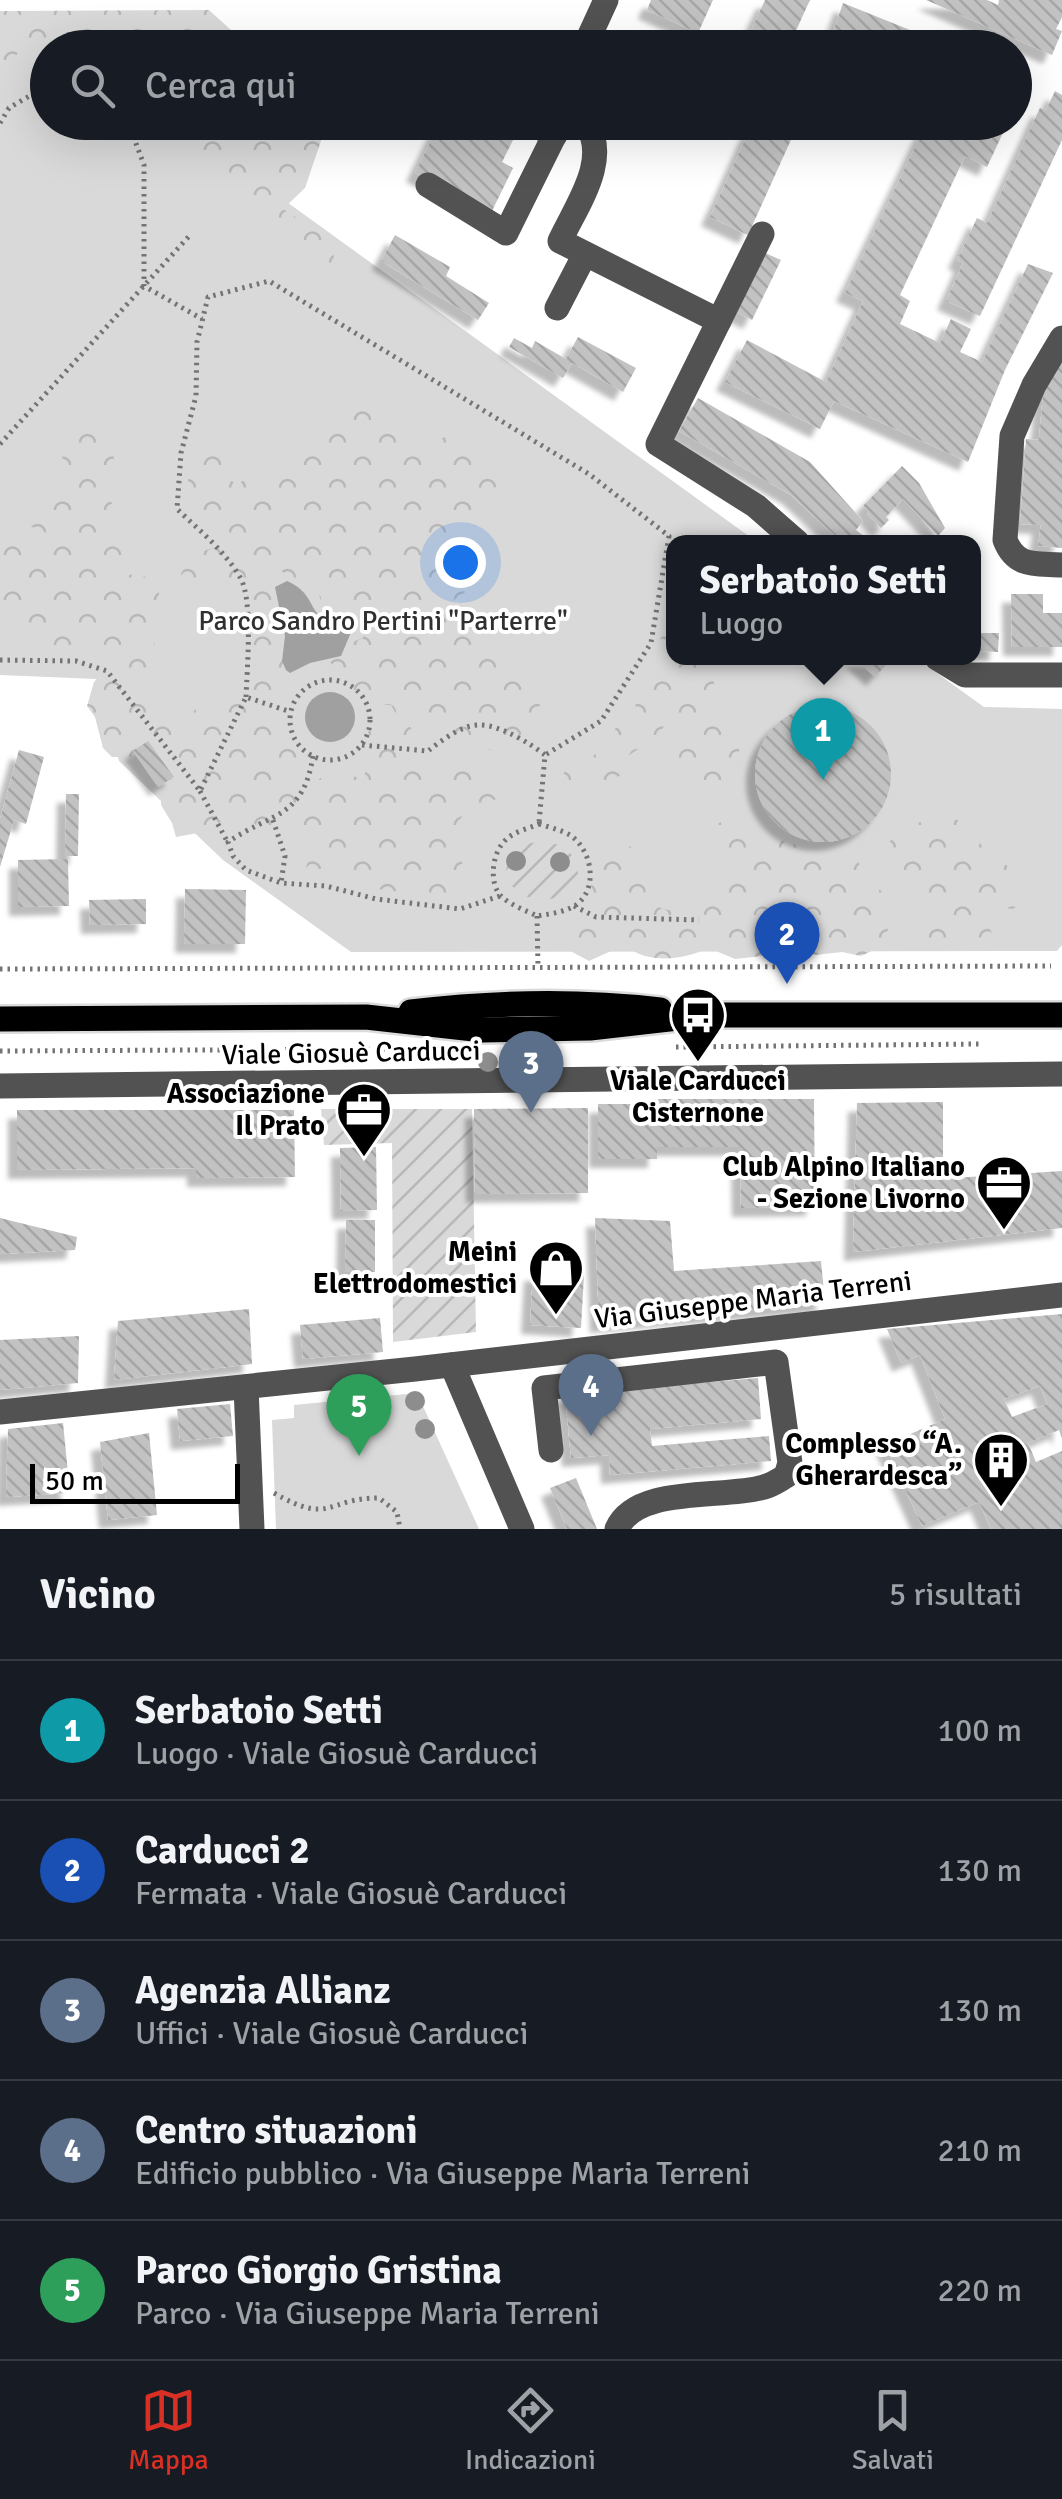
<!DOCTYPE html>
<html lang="it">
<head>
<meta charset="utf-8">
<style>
	body { margin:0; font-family:Signika,sans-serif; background:#242831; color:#f1f3f6 }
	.scale { position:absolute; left:30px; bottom:25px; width:210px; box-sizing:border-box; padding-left:10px; border:5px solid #000; border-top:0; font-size:28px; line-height:35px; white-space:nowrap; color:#000; -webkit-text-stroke:8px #fff; paint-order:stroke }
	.you { position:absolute; left:460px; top:562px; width:35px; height:35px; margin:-25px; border:8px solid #fff; border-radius:50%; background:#1a73e8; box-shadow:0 0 0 15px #1a73e833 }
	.badge { display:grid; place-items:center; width:65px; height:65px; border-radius:50%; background:#d93025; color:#fff; font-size:32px; font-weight:700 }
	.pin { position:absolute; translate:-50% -82px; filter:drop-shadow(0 2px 5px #0008) }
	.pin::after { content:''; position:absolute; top:52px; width:35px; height:30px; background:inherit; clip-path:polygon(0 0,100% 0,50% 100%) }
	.popup { position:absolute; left:666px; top:535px; width:315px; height:130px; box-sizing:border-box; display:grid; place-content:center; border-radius:20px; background:#171b24; filter:drop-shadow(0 2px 8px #0005); font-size:32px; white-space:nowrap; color:#9ea1a6 }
	.popup b { font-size:38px; color:#f1f3f6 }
	.popup::after { content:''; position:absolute; left:50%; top:100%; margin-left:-20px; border:20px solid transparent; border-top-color:#171b24 }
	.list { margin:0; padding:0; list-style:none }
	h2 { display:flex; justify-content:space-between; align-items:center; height:130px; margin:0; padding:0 40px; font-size:42px }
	h2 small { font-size:32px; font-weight:400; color:#9ea1a6 }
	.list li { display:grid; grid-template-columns:65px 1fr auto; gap:30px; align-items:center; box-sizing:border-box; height:140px; padding:0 40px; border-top:2px solid #363941 }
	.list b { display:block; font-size:38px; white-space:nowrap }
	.list p { margin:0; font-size:32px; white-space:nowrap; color:#9ea1a6 }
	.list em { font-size:32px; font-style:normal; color:#9ea1a6 }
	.icon { flex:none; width:55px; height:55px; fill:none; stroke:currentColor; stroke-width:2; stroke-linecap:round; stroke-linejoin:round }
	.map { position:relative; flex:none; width:1062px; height:1529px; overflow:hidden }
	.search { position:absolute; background:#171b24; box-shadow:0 10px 40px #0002; left:30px; right:30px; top:30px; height:110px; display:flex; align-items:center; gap:25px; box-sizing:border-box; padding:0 35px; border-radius:55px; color:#9ea1a6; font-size:38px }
	.sheet { height:830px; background:#171b24 }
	nav { display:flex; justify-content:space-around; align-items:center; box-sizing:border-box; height:140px; border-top:2px solid #363941; background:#171b24; font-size:28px; color:#9ea1a6 }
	nav a { display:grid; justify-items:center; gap:5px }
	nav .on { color:#d93025 }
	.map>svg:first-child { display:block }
</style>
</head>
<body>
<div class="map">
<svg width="1062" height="1529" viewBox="0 0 1062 1529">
	<defs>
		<pattern id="forest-crowns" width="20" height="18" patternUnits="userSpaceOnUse" patternTransform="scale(2.5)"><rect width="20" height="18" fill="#d9d9d9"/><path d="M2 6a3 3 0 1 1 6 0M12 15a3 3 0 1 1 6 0" fill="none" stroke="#b8b8b8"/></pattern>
		<pattern id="garden-furrows" width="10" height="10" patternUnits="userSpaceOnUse" patternTransform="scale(2.5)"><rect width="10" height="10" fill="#d9d9d9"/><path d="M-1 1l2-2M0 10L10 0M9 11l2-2" fill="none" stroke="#b8b8b8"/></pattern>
		<pattern id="building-back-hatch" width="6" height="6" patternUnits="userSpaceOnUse" patternTransform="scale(2.5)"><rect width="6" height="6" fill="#c2c2c2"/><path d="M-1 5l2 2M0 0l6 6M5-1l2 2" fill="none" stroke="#a5a5a5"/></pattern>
		<filter id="shadow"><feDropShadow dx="-9" dy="9" stdDeviation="2.5" flood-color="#0004"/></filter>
	</defs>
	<rect width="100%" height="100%" fill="#fff"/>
	<g fill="#d9d9d9">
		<polygon points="0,23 115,47 48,48 48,122 184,123 197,137 757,542 673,542 673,658 916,658 984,707 1062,709 1062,945 1057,951 351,952 223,860 119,761 96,679 0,675"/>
		<polygon points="417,1393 479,1529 276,1529 272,1420 294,1418 294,1405"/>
	</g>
	<g fill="url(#forest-crowns)">
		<polygon points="209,10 242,40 339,47 48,48 19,51 0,80 0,11"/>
		<polygon points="174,123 327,123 305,188 283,209 331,240 336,269 252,213"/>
		<path d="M351,406c18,4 41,13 45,34 1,6 0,11 2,17h12l4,-12h12l21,-9 24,19c16,-6 32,0 36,17l-6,11 -27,20 -6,18 -22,15 27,35 -2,17 -20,14 -19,4 -8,12 -6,17 5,3c12,-16 26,-30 47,-32l7,8c1,26 17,45 41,52l7,17 15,21c-5,24 -10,37 -32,50l-29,-7 -11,-7c-13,7 -24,9 -37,1l-4,-12 -18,-4 18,29 1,14 11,6c28,-11 47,-19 62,14l-4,11c-23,5 -54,23 -41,51 4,11 11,19 14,30 -13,33 -45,17 -71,12 -18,-4 -32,-2 -48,-10l3,-19 -6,-3 -35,11 -7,-4 5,-12 -7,-20 -13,-5 -15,7h-9l-13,-14 -34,-1 -17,10 -27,5 -4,-14 -11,-18v-18l-21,-30h-28l-9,-9 -8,-31 -8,-11 7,-24 14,-16 -33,-20h-42l-33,-41v-77l18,9 6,13 27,-6 1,-5 -9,-8 -16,-6c4,-25 16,-37 38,-47 -4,-24 -7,-44 15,-58h13l13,14 11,33 -8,32c10,14 16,31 19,49 1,10 -2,17 0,27 25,-4 37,18 32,42 -1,5 -5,9 -6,15 -2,14 7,32 6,47l-15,11 6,15 9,7 11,-2 14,14 14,-20 39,-4c17,-21 5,-63 5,-90l23,-29 7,-2v17l13,17 1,29 -6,14 14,29 -9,10 -28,3 -2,11c23,22 69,34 37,75v6l10,6 3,-7 24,-18 31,7 8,-10c-5,-20 -5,-30 5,-49l22,-5 -5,-9 -32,-2 -11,-11 -1,-15 -12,-6 -5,-10 4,-12 29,-11v-6l-18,-5 -19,-10 -8,-26 -20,-7 -28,-22c-8,4 -12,10 -19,15 -19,12 -44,15 -65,10l-5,-13c12,-26 28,-25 51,-28l7,-9 -36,-16 -4,-5 2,-13c-19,-19 -15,-29 -2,-50l24,1 7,25 5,5 27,-10 9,10 6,-2 30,-50 33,-23z"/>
		<path d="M673,622v36h35l13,54 19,31 -4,37 -20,16 -8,-2 -9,-8v-19l-21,-5 -8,-10 3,-26 -6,-2 -19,18 -20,14 -6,18 -20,14 -29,7 -6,-2 -6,-10 4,-13 37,-19c6,-19 14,-25 31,-33l5,-25 15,-23 4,-27z"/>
		<path d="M945,817c25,4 27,13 39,32 24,10 31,27 42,50l-13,10 -7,-1 -9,-9 -11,4 -8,14 10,7 5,12 -50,7 -36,-6 -19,-11 -1,18 -26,12 -19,-4 -27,3 -31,-6 -12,6 -37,4 -26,-11c-27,12 -60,17 -85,-3l-35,16 -28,-15 -1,-9 21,-15 11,4 9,-13 -11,-31 5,-30 24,-11c14,7 32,13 35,29l-8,13 -1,16c33,25 34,-7 57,40h5l5,-15 -13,-16 2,-25 25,-14 3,-5 -30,-20c3,-14 20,-22 33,-26l6,3 -2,7c11,9 18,5 30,8 26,7 51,15 74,29l17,-6 14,28c15,4 25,10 19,26 9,12 30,16 44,13l3,-5 -10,-14 -22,-8 2,-20 -3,-5 -29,-5 -2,-12 30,-28 25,-10z"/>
	</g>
	<g fill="url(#garden-furrows)">
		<path d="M544,841c23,4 35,15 34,39 -19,27 -55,26 -72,-2l1,-22 12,-11z"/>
		<polygon points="321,1109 472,1109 476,1332 393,1342 392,1143 324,1145"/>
	</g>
	<g fill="#a0a0a0">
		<path d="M287,581c35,15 15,41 62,45l3,4 -11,26 -31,7 -20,10 -4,-3 -4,-9 3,-25 -10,-49z"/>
		<circle cx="330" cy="717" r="25"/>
	</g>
	<g fill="url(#building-back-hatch)" fill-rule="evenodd" filter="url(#shadow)">
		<polygon points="651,0 713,0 698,33 647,10"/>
		<polygon points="765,0 810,0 788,48 743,48"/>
		<polygon points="926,0 987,0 998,5 999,0 1062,0 1062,17 1056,29 1062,31 1052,55"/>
		<polygon points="843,3 952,47 952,48 856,48 831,38"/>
		<polygon points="1055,91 1062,95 1062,140 980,316 946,301 963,263 957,260 977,218 987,223 1040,108 1046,110"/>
		<polygon points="440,122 488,122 515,136 502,162 513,168 492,211 415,173"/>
		<polygon points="753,122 799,122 748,235 710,217"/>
		<polygon points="927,122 1008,122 987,167 965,156 900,295 910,301 900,324 940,343 951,319 971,329 960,352 982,362 1028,264 1053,273 1005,370 968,462 834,401 820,429 725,382 747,340 826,382 863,301 845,293"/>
		<polygon points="395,235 450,267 446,276 489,303 478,320 381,261"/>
		<polygon points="763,252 781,260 752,320 734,311"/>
		<polygon points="578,337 636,368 623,392 572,363 563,378 509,347 514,338 532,348 535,341 566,359"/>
		<polygon points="1062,360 1062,548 1038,546 1041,525 1020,524 1026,439 1039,440 1043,393"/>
		<polygon points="698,398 810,462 863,521 856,530 872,542 842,542 791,495 679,431"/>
		<polygon points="902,466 919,483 945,528 938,536 903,499 886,517 889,520 881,528 867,514 869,512 863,506"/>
		<polygon points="1011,594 1043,594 1043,613 1062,613 1062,647 1012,647"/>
		<polygon points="975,633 999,633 998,652 975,651"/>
		<polygon points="854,658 880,658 887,664 875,677"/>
		<circle cx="823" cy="774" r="68"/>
		<polygon points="148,741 174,777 158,787 133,751"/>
		<polygon points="19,750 44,757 26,824 14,820 0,867 0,819"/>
		<polygon points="66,794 79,794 78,856 65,856"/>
		<polygon points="68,859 69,906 18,907 18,860"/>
		<polygon points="185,889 246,890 245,944 184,944"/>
		<polygon points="146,899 146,924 90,925 89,900"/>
		<polygon points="658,1099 814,1099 815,1207 741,1208 740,1147 657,1147 657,1159 598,1159 598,1104 657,1104"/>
		<polygon points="943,1102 943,1157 935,1158 937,1179 1062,1171 1062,1228 853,1252 857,1103"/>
		<polygon points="588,1108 588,1193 475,1194 474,1109"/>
		<polygon points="17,1110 294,1110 295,1177 196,1178 196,1168 17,1170"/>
		<polygon points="376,1147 377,1210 341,1211 340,1148"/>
		<polygon points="0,1218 77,1237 75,1250 0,1254"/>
		<polygon points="595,1218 670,1221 674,1271 821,1261 825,1303 599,1324"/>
		<polygon points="346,1220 375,1220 375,1272 345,1272"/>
		<polygon points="533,1272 584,1275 581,1328 530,1325"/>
		<polygon points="249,1309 252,1364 114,1380 118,1321"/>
		<path d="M1062,1314v124l-3,-8 -31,13 8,19 26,-11v78h-71l-12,-27 -57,24 -37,-81 60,-26 -25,-64 -19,8 -14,-34zM1040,1386l7,18 -35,13 -8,-18z"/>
		<polygon points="380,1318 383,1352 303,1359 300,1325"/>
		<polygon points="79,1336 78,1383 0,1390 0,1340"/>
		<polygon points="758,1378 761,1419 650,1429 652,1446 769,1436 771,1461 610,1475 609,1455 571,1458 565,1394"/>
		<polygon points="230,1404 233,1436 180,1441 177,1409"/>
		<polygon points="63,1423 70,1493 6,1497 8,1429"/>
		<polygon points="149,1433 157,1515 108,1520 100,1442"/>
		<polygon points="576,1478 597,1529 567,1529 550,1488"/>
	</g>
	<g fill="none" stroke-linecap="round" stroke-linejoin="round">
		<g stroke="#dbdbdb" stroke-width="30">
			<g id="major">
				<path d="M411,1012c84,-10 165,-12 249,-2"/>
				<polyline points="0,1019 366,1017 483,1030 590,1028 704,1015 1062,1015"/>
			</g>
		</g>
		<g stroke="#747474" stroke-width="5" stroke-dasharray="2.5 5" stroke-linecap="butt">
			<polyline points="128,122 144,165 144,286 202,319"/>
			<polyline points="0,123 9,108 48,85"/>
			<polyline points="0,444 191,234"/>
			<polyline points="0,660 76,661 107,671 200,791 246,697 291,712"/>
			<circle cx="330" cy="720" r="40"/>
			<path d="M246,697c1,-27 7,-95 -5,-118 -15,-27 -42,-49 -64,-70l4,-56 15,-57 1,-54 11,-45 61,-16 320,193 80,62 -18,107 -50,78 -56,34"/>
			<path d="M362,745l66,6c13,-10 33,-26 51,-26 19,-1 51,18 66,30l-6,68"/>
			<path d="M313,756c-10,63 -41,56 -85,86l5,14 13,14 35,13 45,3 50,13 84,10 40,-13"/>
			<polyline points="200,791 227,841"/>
			<polyline points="273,820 285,856 281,883"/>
			<path d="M539,824c10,3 22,6 31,11 22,15 29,53 6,70 -11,7 -26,9 -39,11 -10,-5 -27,-11 -36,-20 -12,-12 -9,-41 2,-53 8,-11 24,-14 36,-19z"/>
			<polyline points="574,906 596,917 699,920"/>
			<polyline points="537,916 538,967"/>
			<polyline points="0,969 1051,966"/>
			<polyline points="676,1047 980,1044"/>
			<polyline points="0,1051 395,1049"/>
			<path d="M274,1493c58,33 51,5 105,5l18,14 3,17"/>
		</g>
		<g stroke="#525252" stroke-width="25">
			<polyline points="584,48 606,0"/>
			<polyline points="528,122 555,135"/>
			<path d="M585,122c27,36 -9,84 -25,119l159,80"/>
			<polyline points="428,185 506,233 561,122"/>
			<polyline points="762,234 658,444 756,506 797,542"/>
			<polyline points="557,308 585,254"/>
			<path d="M1062,338l-28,47 -22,51 -7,104c11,28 30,23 57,25"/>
			<polyline points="937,658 965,675 1062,675"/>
			<polyline points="0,1086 1062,1074"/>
			<polyline points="452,1365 522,1529"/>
			<polyline points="246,1387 252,1529"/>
			<polyline points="0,1412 415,1369 1062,1295"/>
			<path d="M551,1450l-7,-62 232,-26 14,101 -4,13c-7,4 -14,9 -22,11 -40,12 -128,-2 -147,42"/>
		</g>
		<use href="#major" stroke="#000" stroke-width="25"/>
	</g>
	<g fill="#8d8d8d">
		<circle cx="516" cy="861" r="10"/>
		<circle cx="560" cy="862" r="10"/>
		<circle cx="488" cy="1062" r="10"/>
		<circle cx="549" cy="1062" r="10"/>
		<circle cx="415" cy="1401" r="10"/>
		<circle cx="372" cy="1406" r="10"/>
		<circle cx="425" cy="1429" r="10"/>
	</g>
	<defs>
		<g id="bus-pin" transform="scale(2.875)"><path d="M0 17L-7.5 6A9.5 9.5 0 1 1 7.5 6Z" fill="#000" stroke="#fff"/><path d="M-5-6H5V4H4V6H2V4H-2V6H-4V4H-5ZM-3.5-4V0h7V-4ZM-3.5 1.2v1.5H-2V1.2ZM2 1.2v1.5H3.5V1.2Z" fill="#fff"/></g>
		<g id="office-pin" transform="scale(2.875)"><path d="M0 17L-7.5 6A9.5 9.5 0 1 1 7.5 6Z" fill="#000" stroke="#fff"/><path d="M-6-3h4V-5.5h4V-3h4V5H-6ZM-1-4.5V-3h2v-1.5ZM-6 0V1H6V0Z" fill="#fff"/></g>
		<g id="shop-pin" transform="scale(2.875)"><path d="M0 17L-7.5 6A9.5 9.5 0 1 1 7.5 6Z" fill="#000" stroke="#fff"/><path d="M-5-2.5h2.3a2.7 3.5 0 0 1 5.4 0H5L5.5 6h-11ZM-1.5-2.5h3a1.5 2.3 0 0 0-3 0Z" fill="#fff"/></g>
		<g id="building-pin" transform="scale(2.875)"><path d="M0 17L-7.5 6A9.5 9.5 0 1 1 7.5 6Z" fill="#000" stroke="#fff"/><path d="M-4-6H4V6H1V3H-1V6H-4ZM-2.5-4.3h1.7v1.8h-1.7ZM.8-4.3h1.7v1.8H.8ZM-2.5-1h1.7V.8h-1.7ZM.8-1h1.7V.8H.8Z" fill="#fff"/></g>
	</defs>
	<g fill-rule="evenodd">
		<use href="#bus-pin" x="698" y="1015"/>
		<use href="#office-pin" x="364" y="1110"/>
		<use href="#office-pin" x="1004" y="1183"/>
		<use href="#shop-pin" x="556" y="1268"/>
		<use href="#building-pin" x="1001" y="1460"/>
	</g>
	<g text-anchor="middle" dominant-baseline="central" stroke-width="8" stroke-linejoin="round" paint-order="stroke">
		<g font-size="28" fill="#303030" stroke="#fff">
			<text x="383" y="621">Parco Sandro Pertini "Parterre"</text>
		</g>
		<g font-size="28" fill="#000" stroke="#fff">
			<text transform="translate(351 1053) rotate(-1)">Viale Giosuè Carducci</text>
			<text transform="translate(753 1300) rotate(-7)">Via Giuseppe Maria Terreni</text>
		</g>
		<g font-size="28" font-weight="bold" fill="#000" stroke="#fff" text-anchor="end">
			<text x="698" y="1081" text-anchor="middle">Viale Carducci<tspan x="698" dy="32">Cisternone</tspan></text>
			<text x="325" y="1094">Associazione<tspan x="325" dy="32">Il Prato</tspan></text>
			<text x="965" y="1167">Club Alpino Italiano<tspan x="965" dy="32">- Sezione Livorno</tspan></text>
			<text x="517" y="1252">Meini<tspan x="517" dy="32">Elettrodomestici</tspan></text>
			<text x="962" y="1444">Complesso “A.<tspan x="962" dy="32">Gherardesca”</tspan></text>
		</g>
	</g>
</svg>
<div class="scale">50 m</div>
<div class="you"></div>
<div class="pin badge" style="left:823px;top:780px;background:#0f9aa8">1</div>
<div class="popup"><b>Serbatoio Setti</b>Luogo</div>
<div class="pin badge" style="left:787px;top:984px;background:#1a4fb4">2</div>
<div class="pin badge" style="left:531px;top:1113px;background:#5c6f8a">3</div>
<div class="pin badge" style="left:591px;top:1436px;background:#5c6f8a">4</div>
<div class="pin badge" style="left:359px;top:1456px;background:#2e9e5b">5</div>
<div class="search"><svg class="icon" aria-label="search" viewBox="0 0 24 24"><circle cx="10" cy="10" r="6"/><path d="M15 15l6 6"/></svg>Cerca qui</div>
</div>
<section class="sheet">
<h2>Vicino<small>5 risultati</small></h2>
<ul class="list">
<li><span class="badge" style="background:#0f9aa8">1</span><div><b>Serbatoio Setti</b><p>Luogo · Viale Giosuè Carducci</p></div><em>100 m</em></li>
<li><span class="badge" style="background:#1a4fb4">2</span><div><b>Carducci 2</b><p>Fermata · Viale Giosuè Carducci</p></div><em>130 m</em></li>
<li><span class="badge" style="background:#5c6f8a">3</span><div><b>Agenzia Allianz</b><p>Uffici · Viale Giosuè Carducci</p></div><em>130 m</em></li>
<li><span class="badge" style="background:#5c6f8a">4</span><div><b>Centro situazioni</b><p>Edificio pubblico · Via Giuseppe Maria Terreni</p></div><em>210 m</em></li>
<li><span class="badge" style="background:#2e9e5b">5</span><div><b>Parco Giorgio Gristina</b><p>Parco · Via Giuseppe Maria Terreni</p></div><em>220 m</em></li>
</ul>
</section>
<nav>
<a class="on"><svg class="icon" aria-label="map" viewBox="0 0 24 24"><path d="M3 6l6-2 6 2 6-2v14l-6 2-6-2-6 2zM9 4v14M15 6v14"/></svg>Mappa</a>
<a><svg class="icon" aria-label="directions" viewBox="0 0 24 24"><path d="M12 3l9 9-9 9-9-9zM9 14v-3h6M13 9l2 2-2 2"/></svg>Indicazioni</a>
<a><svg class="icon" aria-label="saved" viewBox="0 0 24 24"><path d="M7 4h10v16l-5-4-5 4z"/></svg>Salvati</a>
</nav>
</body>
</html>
